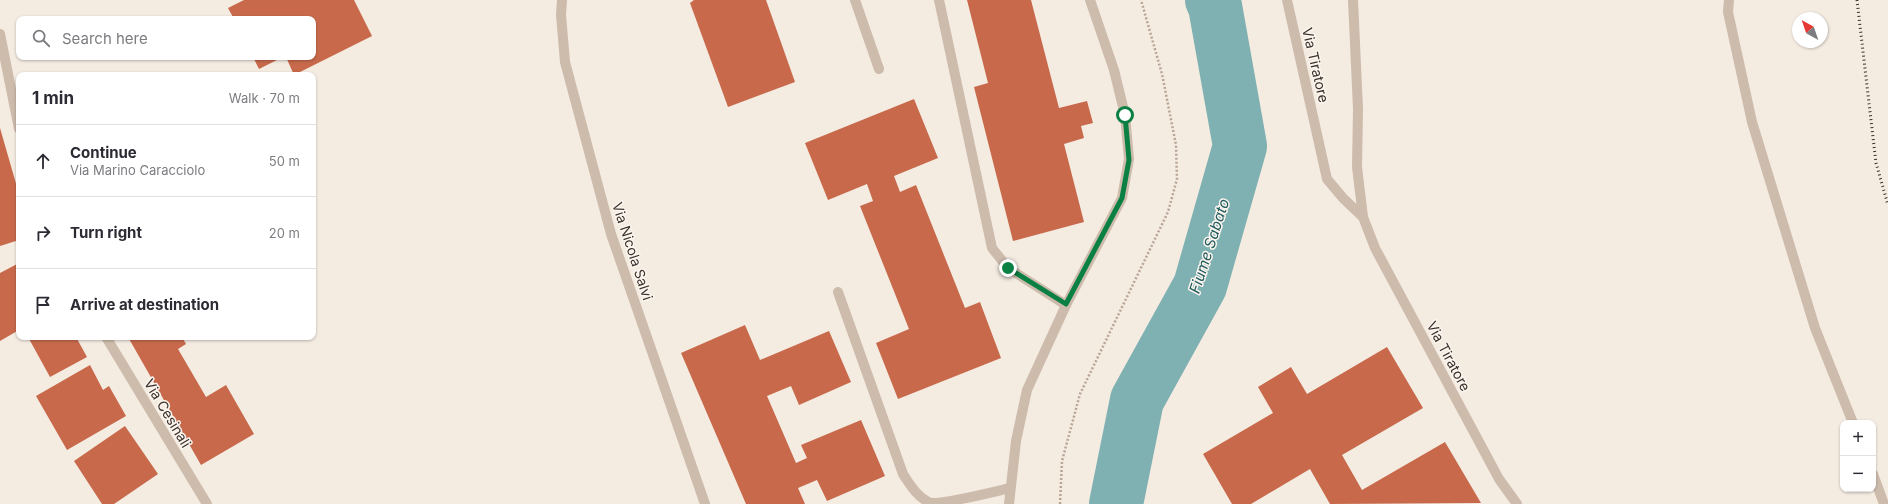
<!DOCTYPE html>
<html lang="en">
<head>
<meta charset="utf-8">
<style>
	body { margin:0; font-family:Inter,sans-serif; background:#f7f7f7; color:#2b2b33 }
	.controls { position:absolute; right:12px; bottom:12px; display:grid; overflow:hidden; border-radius:8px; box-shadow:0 1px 3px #0004 }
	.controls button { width:36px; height:36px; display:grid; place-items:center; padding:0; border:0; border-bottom:1px solid #e1e1e2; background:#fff; color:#2b2b33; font:20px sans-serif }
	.compass { position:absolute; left:1792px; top:12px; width:36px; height:36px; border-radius:50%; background:#fff; box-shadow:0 1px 3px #0004; rotate:320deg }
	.stop { position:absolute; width:12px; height:12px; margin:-9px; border:3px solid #0b8043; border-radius:50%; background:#fff }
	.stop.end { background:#0b8043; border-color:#fff; box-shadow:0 1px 4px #0008 }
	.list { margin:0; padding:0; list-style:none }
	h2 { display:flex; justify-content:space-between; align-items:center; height:52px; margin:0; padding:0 16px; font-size:17px }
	h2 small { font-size:13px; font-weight:400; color:#7c7c81 }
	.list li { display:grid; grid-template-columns:26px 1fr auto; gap:12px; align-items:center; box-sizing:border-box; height:72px; padding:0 16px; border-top:1px solid #e1e1e2 }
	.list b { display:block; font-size:15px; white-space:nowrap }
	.list p { margin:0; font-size:13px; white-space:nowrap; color:#7c7c81 }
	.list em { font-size:13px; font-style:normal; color:#7c7c81 }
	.icon { flex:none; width:22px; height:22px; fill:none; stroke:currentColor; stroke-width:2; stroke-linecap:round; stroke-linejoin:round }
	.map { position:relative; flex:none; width:1888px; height:504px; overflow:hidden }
	.search { position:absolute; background:#fff; box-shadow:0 1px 3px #0004; left:16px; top:16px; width:300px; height:44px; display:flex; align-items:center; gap:10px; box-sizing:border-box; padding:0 14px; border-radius:8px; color:#7c7c81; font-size:15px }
	.panel { position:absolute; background:#fff; box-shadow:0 1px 3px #0004; left:16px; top:72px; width:300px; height:268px; border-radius:8px }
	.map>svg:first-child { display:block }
</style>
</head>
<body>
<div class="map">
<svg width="1888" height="504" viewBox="0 0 1888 504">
	<rect width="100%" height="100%" fill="#f4ebe1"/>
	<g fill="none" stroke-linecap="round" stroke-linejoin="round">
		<polyline stroke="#7fb0b2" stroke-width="54" points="1116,504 1137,400 1200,286 1240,146 1215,6 1212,0"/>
	</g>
	<g fill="#c8694b">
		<polygon points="244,0 354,0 372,36 294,75 286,57 313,57 313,19 234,19 228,8"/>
		<polygon points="694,0 766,0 795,82 728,107 690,3"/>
		<polygon points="967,0 1031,0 1059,108 1087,101 1093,123 1081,126 1084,138 1064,144 1084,222 1013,241 974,87 988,83"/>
		<polygon points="253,57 283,57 259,69"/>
		<polygon points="914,99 938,158 894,176 900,192 916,185 965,308 980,302 1001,358 898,399 876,343 909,329 860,206 873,201 867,184 828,200 805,143"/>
		<polygon points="0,128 19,194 19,240 0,246"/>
		<polygon points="19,263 19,330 0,341 0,273"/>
		<polygon points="745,325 760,360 829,331 851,382 799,405 791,386 767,396 796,463 807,458 801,445 861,420 885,476 827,501 817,480 798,488 805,504 746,504 681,353"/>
		<polygon points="28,337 76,337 87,357 50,377"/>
		<polygon points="128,337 182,337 186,344 178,349 206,397 226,385 254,434 201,465"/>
		<polygon points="1387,347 1423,408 1342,455 1362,490 1445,442 1481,503 1330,504 1310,469 1251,504 1232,504 1203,454 1273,413 1258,387 1291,367 1307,394"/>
		<polygon points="90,365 103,390 109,386 126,416 67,450 36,396"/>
		<polygon points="125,426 158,474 114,504 102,504 74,461"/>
	</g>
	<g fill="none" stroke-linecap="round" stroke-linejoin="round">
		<polyline stroke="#b9a596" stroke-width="2.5" stroke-dasharray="2 2" stroke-linecap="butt" points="1060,504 1062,461 1080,394 1168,212 1177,179 1176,145 1162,74 1141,0"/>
		<path stroke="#cdbbac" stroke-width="10" d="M838,292l65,182c7,11 15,24 28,29 14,1 62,-11 79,-15"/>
		<g stroke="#cdbbac" stroke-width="10">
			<polyline points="562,0 561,15 565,62 611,234 705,504"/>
			<polyline points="855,0 879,69"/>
			<polyline points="939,0 992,248 1008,268 1066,305"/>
			<polyline points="1287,0 1327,179 1343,198 1363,217"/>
			<polyline points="1353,0 1358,109 1357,167 1363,217 1375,248 1499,479 1517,504"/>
			<polyline points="0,34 19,129"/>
			<polyline points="106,337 207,504"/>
			<polyline points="1009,504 1016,441 1027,390 1066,305 1122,198 1129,159 1125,115 1114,70 1090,0"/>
		</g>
		<g stroke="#cdbbac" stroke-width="10">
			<polyline points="1729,0 1728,12 1752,122 1815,328 1853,423"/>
			<polyline points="1873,474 1884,504"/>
		</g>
		<polyline stroke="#3b302b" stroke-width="3" stroke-dasharray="1 3" stroke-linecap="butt" points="1857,0 1876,163 1888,205"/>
	</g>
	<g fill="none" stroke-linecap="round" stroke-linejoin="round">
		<polyline stroke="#0b8043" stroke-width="5" points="1008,268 1066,304 1122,198 1129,160 1125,115"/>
	</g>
	<g text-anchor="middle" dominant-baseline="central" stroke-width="3" stroke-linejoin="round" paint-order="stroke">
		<g font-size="14" fill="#3b302b" stroke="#fbf5ee">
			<text transform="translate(1316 65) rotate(77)">Via Tiratore</text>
			<text transform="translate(633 251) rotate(72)">Via Nicola Salvi</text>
			<text transform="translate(1449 356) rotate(62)">Via Tiratore</text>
			<text transform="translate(168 413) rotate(59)">Via Cesinali</text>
		</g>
		<g font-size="15" font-style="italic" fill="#1f5a5e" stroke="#fbf5ee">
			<text transform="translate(1209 246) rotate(-72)">Fiume Sabato</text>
		</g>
	</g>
</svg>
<div class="controls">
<button>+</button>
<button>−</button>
</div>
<svg class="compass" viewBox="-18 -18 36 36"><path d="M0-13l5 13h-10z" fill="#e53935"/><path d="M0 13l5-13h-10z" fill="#7c7c81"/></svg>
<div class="stop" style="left:1125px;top:115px"></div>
<div class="stop end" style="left:1008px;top:268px"></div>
<div class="search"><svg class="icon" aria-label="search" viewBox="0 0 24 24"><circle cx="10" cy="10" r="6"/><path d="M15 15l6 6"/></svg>Search here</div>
<section class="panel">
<h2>1 min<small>Walk · 70 m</small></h2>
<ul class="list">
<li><svg class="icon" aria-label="ahead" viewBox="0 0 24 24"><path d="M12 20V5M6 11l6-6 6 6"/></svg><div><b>Continue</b><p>Via Marino Caracciolo</p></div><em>50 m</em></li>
<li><svg class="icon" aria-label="right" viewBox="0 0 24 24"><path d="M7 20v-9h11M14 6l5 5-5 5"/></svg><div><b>Turn right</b></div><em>20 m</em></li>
<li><svg class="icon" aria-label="arrive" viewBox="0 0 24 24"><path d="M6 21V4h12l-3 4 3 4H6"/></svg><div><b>Arrive at destination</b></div></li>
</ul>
</section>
</div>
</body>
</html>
